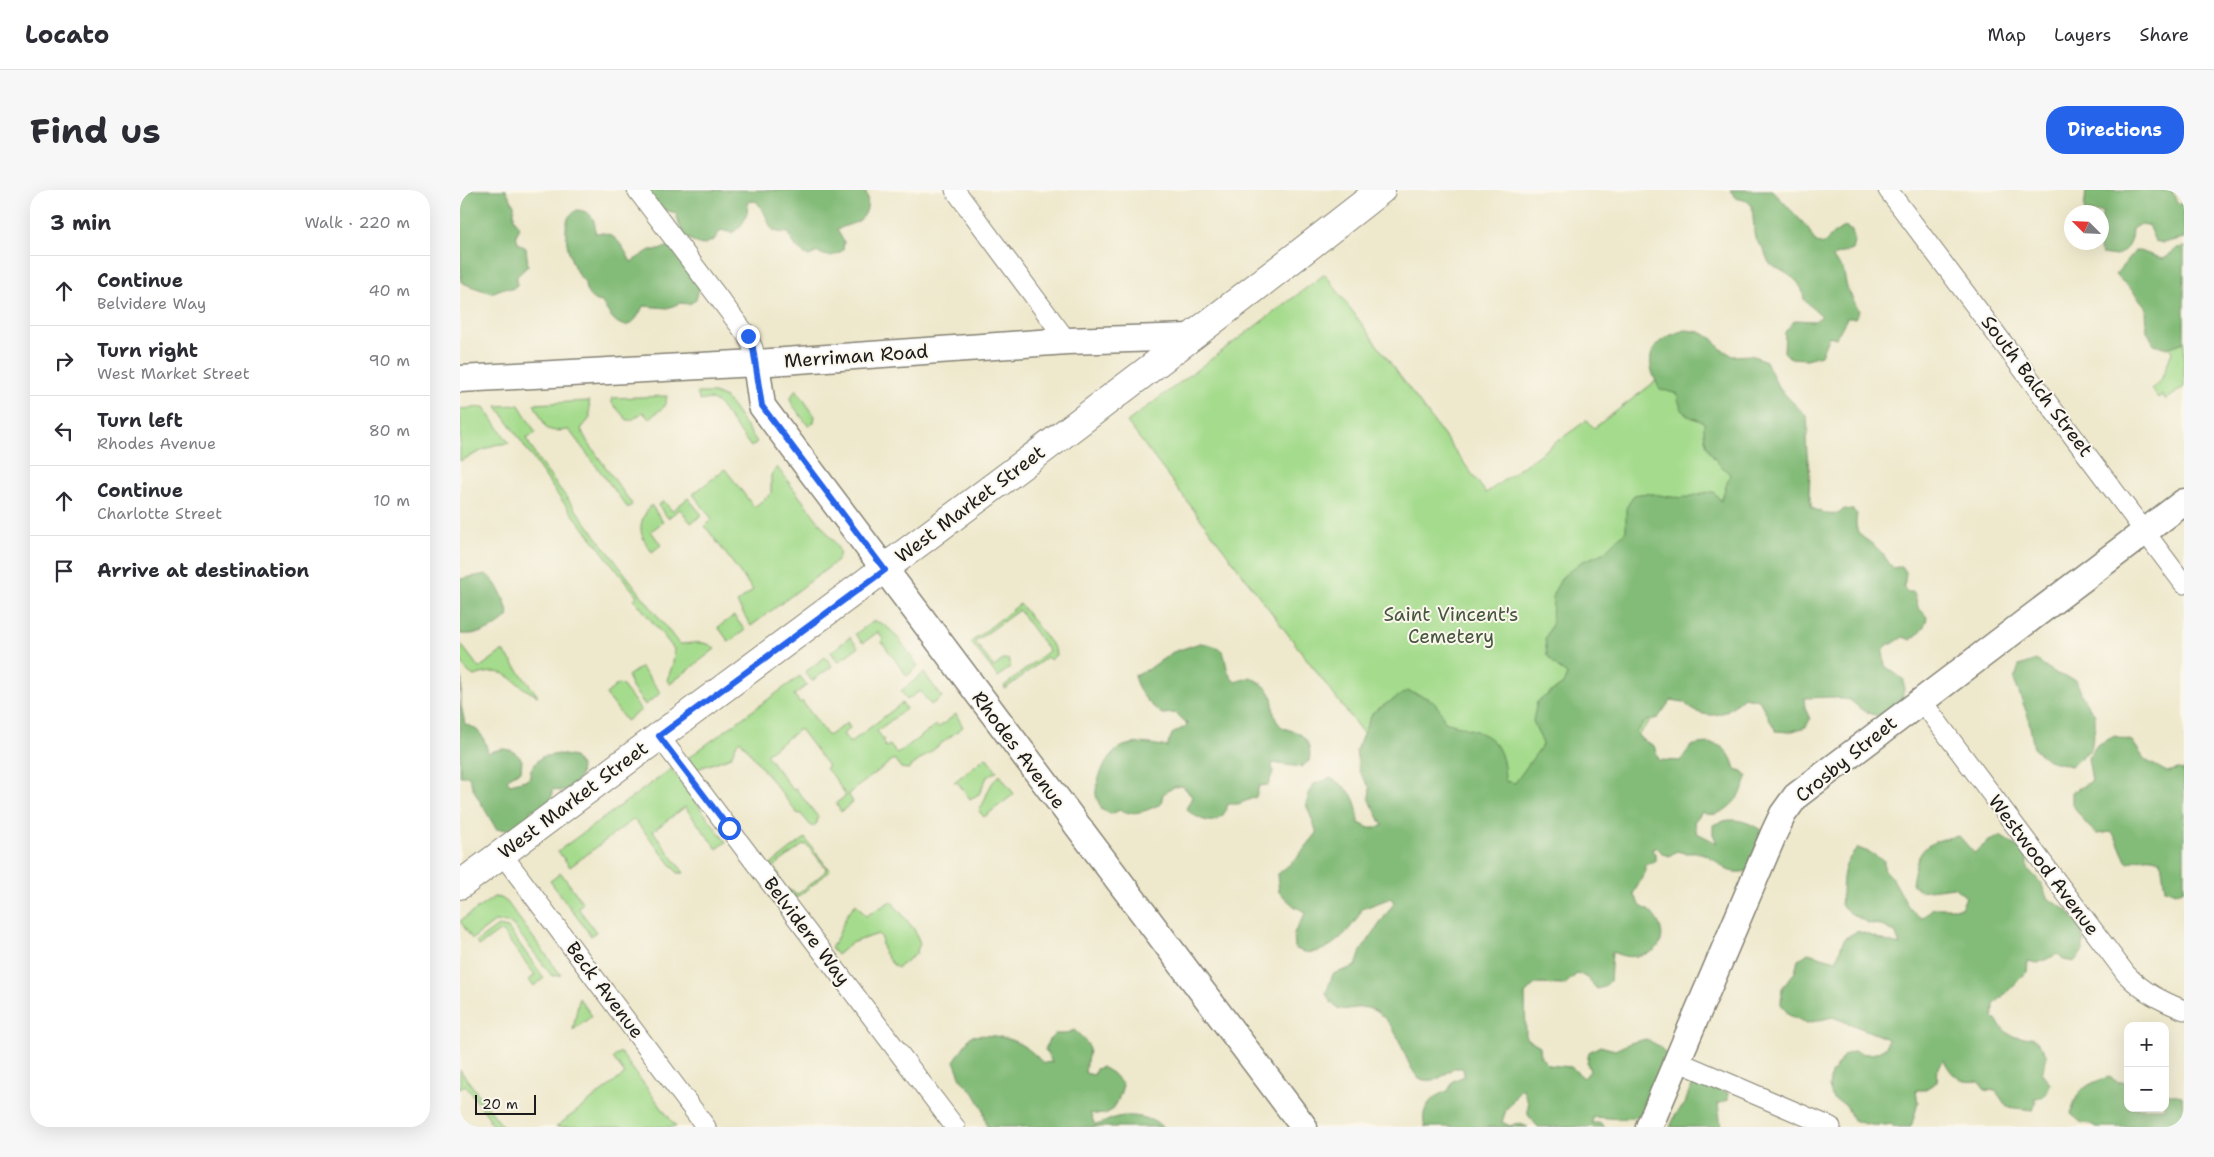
<!DOCTYPE html>
<html lang="en">
<head>
<meta charset="utf-8">
<style>
	body { margin:0; font-family:"Shantell Sans",sans-serif; background:#f7f7f7; color:#2b2b33 }
	.controls { position:absolute; right:15px; bottom:15px; display:grid; overflow:hidden; border-radius:10px; box-shadow:0 5px 20px #0002 }
	.controls button { width:45px; height:45px; display:grid; place-items:center; padding:0; border:0; border-bottom:1px solid #e1e1e2; background:#fff; color:#2b2b33; font:25px sans-serif }
	.compass { position:absolute; left:1604px; top:15px; width:45px; height:45px; border-radius:50%; background:#fff; box-shadow:0 5px 20px #0002; rotate:294deg }
	.scale { position:absolute; left:15px; bottom:12px; width:61px; box-sizing:border-box; padding-left:5px; border:2px solid #1c1c1c; border-top:0; font-size:14px; line-height:18px; white-space:nowrap; color:#1c1c1c; -webkit-text-stroke:4px #fbf7ec; paint-order:stroke }
	.stop { position:absolute; width:15px; height:15px; margin:-11px; border:4px solid #2563eb; border-radius:50%; background:#fff }
	.stop.end { background:#2563eb; border-color:#fff; box-shadow:0 1px 5px #0008 }
	.list { margin:0; padding:0; list-style:none }
	h2 { display:flex; justify-content:space-between; align-items:center; height:65px; margin:0; padding:0 20px; font-size:21px }
	h2 small { font-size:16px; font-weight:400; color:#7c7c81 }
	.list li { display:grid; grid-template-columns:32px 1fr auto; gap:15px; align-items:center; box-sizing:border-box; height:70px; padding:0 20px; border-top:1px solid #e1e1e2 }
	.list b { display:block; font-size:19px; white-space:nowrap }
	.list p { margin:0; font-size:16px; white-space:nowrap; color:#7c7c81 }
	.list em { font-size:16px; font-style:normal; color:#7c7c81 }
	.icon { flex:none; width:28px; height:28px; fill:none; stroke:currentColor; stroke-width:2; stroke-linecap:round; stroke-linejoin:round }
	.map { position:relative; flex:none; width:1724px; height:937px; overflow:hidden; border-radius:20px }
	header { display:flex; align-items:center; gap:30px; box-sizing:border-box; height:70px; padding:0 25px; background:#fff; border-bottom:1px solid #e1e1e2 }
	header strong { font-size:24px }
	nav { display:flex; gap:28px; margin-inline-start:auto; font-size:18px }
	.intro { display:flex; align-items:center; justify-content:space-between; box-sizing:border-box; height:120px; padding:0 30px }
	h1 { margin:0; font-size:35px }
	.button { padding:12px 22px; border-radius:20px; background:#2563eb; color:#fff; font-size:18px; font-weight:700 }
	main { display:flex; gap:30px; padding:0 30px }
	aside { flex:1; background:#fff; border-radius:20px; box-shadow:0 5px 20px #0002 }
	.map>svg:first-child { display:block }
</style>
</head>
<body>
<header>
<strong>Locato</strong>
<nav><a>Map</a><a>Layers</a><a>Share</a></nav>
</header>
<div class="intro"><h1>Find us</h1><a class="button">Directions</a></div>
<main>
<aside>
<h2>3 min<small>Walk · 220 m</small></h2>
<ul class="list">
<li><svg class="icon" aria-label="ahead" viewBox="0 0 24 24"><path d="M12 20V5M6 11l6-6 6 6"/></svg><div><b>Continue</b><p>Belvidere Way</p></div><em>40 m</em></li>
<li><svg class="icon" aria-label="right" viewBox="0 0 24 24"><path d="M7 20v-9h11M14 6l5 5-5 5"/></svg><div><b>Turn right</b><p>West Market Street</p></div><em>90 m</em></li>
<li><svg class="icon" aria-label="left" viewBox="0 0 24 24"><path d="M17 20v-9H6M10 6l-5 5 5 5"/></svg><div><b>Turn left</b><p>Rhodes Avenue</p></div><em>80 m</em></li>
<li><svg class="icon" aria-label="ahead" viewBox="0 0 24 24"><path d="M12 20V5M6 11l6-6 6 6"/></svg><div><b>Continue</b><p>Charlotte Street</p></div><em>10 m</em></li>
<li><svg class="icon" aria-label="arrive" viewBox="0 0 24 24"><path d="M6 21V4h12l-3 4 3 4H6"/></svg><div><b>Arrive at destination</b></div></li>
</ul>
</aside>
<div class="map">
<svg width="1724" height="937" viewBox="0 0 1724 937">
	<rect width="100%" height="100%" fill="#fbf7ec"/>
	<filter id="ink" filterUnits="userSpaceOnUse"><feTurbulence type="fractalNoise" baseFrequency=".02" numOctaves="2"/><feDisplacementMap in="SourceGraphic" scale="10" xChannelSelector="R" yChannelSelector="G"/><feConvolveMatrix kernelMatrix="1 2 1 2 8 2 1 2 1" color-interpolation-filters="sRGB"/></filter>
	<filter id="wash" filterUnits="userSpaceOnUse"><feTurbulence type="fractalNoise" baseFrequency=".0096" numOctaves="4" result="noise"/><feDisplacementMap in="SourceGraphic" scale="20" xChannelSelector="R" yChannelSelector="G"/><feGaussianBlur stdDeviation="1.12" result="paint"/><feColorMatrix in="noise" values="0 0 0 0 0 0 0 0 0 0 0 0 0 0 0 0 0 1.4 0 .05"/><feComposite in="paint" operator="in"/></filter>
	<g filter="url(#wash)">
		<rect width="100%" height="100%" fill="#eee8cc"/>
		<g fill="#a4db8c" stroke="#607c54">
			<polygon points="865,84 1026,303 1127,230 1134,238 1225,169 1318,290 1195,525 1034,716 667,232"/>
			<polygon points="1724,152 1724,197 1706,210 1702,205 1698,208 1692,199 1702,188 1712,162 1709,157"/>
			<polygon points="336,199 355,226 354,232 349,237 332,214 330,209"/>
			<polygon points="237,203 254,203 266,208 297,252 291,257 258,213 250,209 240,211"/>
			<polygon points="207,206 205,216 189,229 183,222 172,230 167,230 152,213 152,208"/>
			<polygon points="129,211 130,228 121,239 127,251 172,314 170,317 167,317 109,240 95,241 87,239 74,214"/>
			<path d="M59,215l17,28 -10,5 14,25 139,181c13,0 27,-5 36,5l-45,35 -3,-4 6,-16 1,-15 -40,-50 3,-3 -80,-102 -60,-88z"/>
			<polygon points="24,217 49,253 34,255 0,271 0,219"/>
			<path d="M317,277l58,76c5,8 6,12 1,19l-85,64 -14,-23 16,-13 -48,-64 7,-7 -19,-25 32,-25 29,38 17,-13v-19z"/>
			<polygon points="228,308 242,325 231,333 220,319 208,328 198,315 204,311 212,321"/>
			<path d="M191,315l12,17 -12,9 10,14 -9,7c-14,-18 -15,-28 -1,-47z"/>
			<polygon points="560,414 595,459 596,465 590,470 587,467 545,499 544,496 589,461 559,420 515,452 534,477 544,469 550,470 550,477 538,487 511,452"/>
			<polygon points="274,426 285,440 269,452 258,437"/>
			<path d="M414,431c19,3 33,31 44,45l-11,10 -26,-35 2,-2 -5,-7 -15,11 -8,-9z"/>
			<polygon points="390,447 398,457 378,472 371,462"/>
			<path d="M0,453l19,25 22,-16h3l34,44c-30,-13 -26,-32 -64,-20 -14,-8 -14,-19 -14,-33z"/>
			<polygon points="365,467 372,476 352,491 345,482"/>
			<polygon points="181,477 201,503 185,515 171,496 168,486"/>
			<polygon points="464,483 482,507 471,515 460,501 447,510 441,501"/>
			<polygon points="340,486 347,495 334,505 340,513 342,511 368,546 387,533 390,538 383,544 390,553 442,513 446,519 417,541 424,550 422,552 426,557 430,555 437,564 476,535 478,538 496,524 503,537 448,579 441,578 434,569 388,604 393,612 381,622 376,613 386,606 374,587 365,578 368,576 340,539 306,564 333,600 336,599 358,627 357,633 352,637 341,624 337,623 280,550 277,553 271,567 237,579 228,568"/>
			<polygon points="158,494 163,496 181,520 166,531 146,504"/>
			<polygon points="526,567 537,581 527,587 519,604 510,609 498,593 494,592"/>
			<polygon points="211,579 266,652 257,659 225,617 193,641 224,683 218,683 174,629 110,677 98,661"/>
			<path d="M540,585l14,19 -30,23 -5,-6c8,-12 8,-26 21,-36z"/>
			<polygon points="345,648 370,681 335,709 327,699 338,704 365,682 366,678 347,655 343,655 313,677 319,684 319,689 309,676"/>
			<polygon points="101,683 123,713 118,718 136,742 131,746 90,691"/>
			<polygon points="34,707 41,708 47,712 101,785 92,786 52,734 36,731 12,749 0,731"/>
			<path d="M431,711l23,28 6,14 -4,11 -19,14c-9,-7 -17,-19 -15,-30l-4,-4 -27,9 -14,12 -6,-7c11,-14 11,-32 25,-44l10,12z"/>
			<polygon points="38,736 48,738 84,788 74,796 69,790 75,785 41,740 19,756 16,752"/>
			<polygon points="119,808 132,826 113,840"/>
			<polygon points="160,862 216,937 96,937 165,884 153,868"/>
			<polygon points="0,880 43,937 34,937 28,930 30,929 5,895 0,899"/>
		</g>
		<g fill="#83bb78" stroke="#506c4a">
			<path d="M0,0h46l8,15v13l6,10 -4,7 2,8 8,5 2,18 -11,10v9l-5,4 -8,-1 -13,5c-11,-4 -20,-6 -30,-11z"/>
			<path d="M186,0h219c4,9 4,23 -5,30 -7,5 -16,5 -23,10l7,12 -1,8c-9,7 -16,8 -25,2l-9,4c-11,-5 -16,-12 -20,-23 -19,-1 -17,-3 -24,-19 -2,-5 -6,-9 -9,-13l-8,1c-1,16 -3,22 -16,31l-11,-3 -7,10 -12,5c-20,-7 -21,-13 -26,-32l-18,-5z"/>
			<path d="M1270,0h42l36,38 6,12 8,5 12,-12 11,-6 7,4 3,11 -2,8 -18,5 -2,3 10,11 4,19 12,23 -4,7h-8l-11,20 -7,-2 -8,19 -14,4 -17,-1 -6,-6 1,-20 10,-12 20,1 7,-5 -18,-16c-1,-22 -19,-26 -35,-37l-6,-15 -8,-9 -3,-33 -5,-5 -11,-3z"/>
			<path d="M1626,0h86l5,13 7,2v33l-21,5 -8,-2 -7,-16 -8,-1 -8,5c-1,14 -3,19 -16,27l-14,-2 -5,-11 5,-1v-30h-17l-1,-1z"/>
			<path d="M117,20c14,1 19,9 18,23 20,-3 28,14 36,29l19,-12h9l15,-6 23,38 2,7 -3,11 -7,4 -9,-1 -12,5 -25,-2c-13,31 -28,21 -41,-4 -11,-1 -17,-9 -17,-20 -13,-10 -22,-43 -18,-60 1,-6 5,-9 10,-12z"/>
			<polygon points="1724,57 1724,152 1707,158 1694,154 1687,141 1686,117 1670,98 1655,85 1676,60 1704,69 1717,58"/>
			<path d="M1226,140l14,2 13,7 7,9 13,8 18,-1 15,6 12,26 29,30 1,14 -2,7 1,16 3,21 -1,18 3,15c12,5 21,11 32,1l9,1 4,4c-5,25 10,22 24,38 5,5 7,11 12,16l9,-2 4,6 -2,16 4,4h6l4,15 9,10c-2,11 -7,16 -16,23l-8,-3 -11,7h-5l-4,7 2,15 19,14v9l-4,17 -23,10 -15,-6 -12,-10 -19,-3 -27,1 1,10 5,11 -4,8 -17,5 -13,-1 -17,-31 -15,-3c-6,5 -13,12 -20,15 -13,7 -31,1 -40,-10l-13,-2 -13,18 -12,3 -10,11 5,7 13,7 5,14 21,1 11,-15c23,-7 38,-1 44,23l7,2 5,5c-2,19 -26,47 -45,36l-8,10 3,11 20,10 -4,-9v-9c19,-10 37,-4 53,9l-17,37c-28,5 -24,-8 -45,-17 -7,-3 -16,1 -27,-3l-8,5 -6,-2 -6,-7 -6,3 4,3v8l-10,4v8l-12,21c2,3 4,7 6,10 2,3 6,4 9,6 15,12 21,35 1,43 -16,5 -22,5 -37,-1l-2,29 -6,6 -7,2 -10,-11 -9,-5 -14,12 -29,-1 -10,10 1,44 14,8 1,11 8,8 22,2 13,11 6,-7 -3,-8 2,-11 11,-6 15,4 15,-7 16,-4 13,7 12,14 -30,57 -18,2 -30,-2 -1,6h9l4,4h-67l-10,-12v-12l-6,-16 -16,23 -4,12 8,4 7,-3 11,4h-103c-6,-17 7,-32 23,-36l5,-10 11,-5 -1,-8h-10c-12,10 -18,15 -34,11 -18,-21 -18,-53 -44,-68 -20,-12 -36,13 -49,-18l7,-19 23,-8 5,-15 33,-48 -3,-5 -29,11c-9,21 -42,56 -67,39l-1,-15 12,-21 -11,-5 -16,-15 -2,-17 19,-16 21,-26 -11,-29 6,-19 18,-7c23,12 26,20 29,45l10,5 14,-2 -14,-27 1,-11 -11,-17 -3,-21 17,-38 34,-21c22,7 30,8 38,31 40,11 59,13 60,59l10,2 28,-39 -10,-23 4,-19 26,-18 4,-10 -10,-7 -10,-12 -2,-16 7,-15 1,-30 9,-17 19,-15 22,-9 23,-22v-23l8,-13c19,-5 35,5 53,2 11,-2 14,-5 27,-5l7,9 9,-27c-19,-17 -27,-26 -26,-52 -18,-6 -23,-8 -27,-28l-17,-5c-19,-32 -9,-50 26,-59z"/>
			<path d="M26,384c13,11 19,25 23,42 -17,14 -27,19 -49,18v-55z"/>
			<path d="M740,453c37,4 17,20 35,39l16,-5c7,5 17,9 20,18 4,9 0,20 8,29 4,5 8,5 14,7 14,4 19,17 16,30l-8,6 -29,-4 1,9 -5,13 -9,1 -3,11 -18,7h-10c-7,26 -27,18 -42,5l6,-12 -9,-11 -9,1 -11,7 -2,10c-14,6 -26,13 -41,6l-9,4 -9,-4c-2,-5 -5,-10 -6,-15 -1,-16 13,-44 28,-49 14,-5 29,-2 43,1l5,-13 16,-9 -12,-12 -14,1c-14,-11 -23,-20 -28,-38l15,-7 24,-17z"/>
			<polygon points="1576,470 1597,484 1616,490 1623,508 1635,525 1635,537 1631,559 1611,576 1588,570 1574,559 1568,526 1554,490 1559,476"/>
			<path d="M0,486l2,3 -1,26 4,19c15,4 20,15 23,29 15,-6 24,-6 34,7l-1,11 -7,3 -7,6 3,4 19,-5 2,-10 10,-12 18,-3 15,3 7,9 -1,10 -7,12 -13,3 -8,-2v9l-14,12 -6,-1 -4,8 -16,13 -16,-1c-7,-14 -25,-39 -27,-53h-9z"/>
			<path d="M1655,546l17,5 13,19 22,12 11,-3 6,1v119l-8,4 -11,-4 -4,-28c-12,-6 -20,-3 -33,2 -8,-11 -8,-22 -17,-31l-14,2 -10,-9 -15,-21v-12l20,-11 -4,-23 9,-13z"/>
			<path d="M1499,646l15,17 15,-12 11,-5 26,16 2,17 13,14 6,15 20,12 10,13 6,15v13l-9,11 -10,-2 -6,-6 -20,9 -10,-2 -1,11 -33,33 -1,12c13,15 16,23 38,20l8,6 8,13 -5,17 8,11 -3,9 -6,5h-7l2,5 -3,7 -26,-3 -11,-16 -11,-1 -7,-9c-17,3 -27,-6 -34,-21l-6,7 -1,15 -13,8h-8l2,13 -7,24h-17l-3,-3c-13,3 -25,1 -38,-4l-7,-15 -13,-6 -4,-12 2,-13 13,-19 11,-4c12,5 21,4 31,-4l2,-8 -55,-22 -26,6 -18,-8 -8,-11 1,-16 13,-16 3,-12 10,-7 28,8 8,-22 13,-8c15,4 28,11 43,14l-5,-13 -16,-7 -11,-2 -18,-10 -9,-8c3,-24 -2,-38 17,-57l13,5 13,8v8c17,14 18,40 38,49l11,-10h28l5,-11 -12,-10 -34,4 -8,-7c5,-34 12,-43 47,-48z"/>
			<path d="M614,840c22,19 14,17 11,43l9,2 2,-6 6,-2 10,6 11,12c-6,20 -10,34 -33,28l5,12c8,-1 14,-6 22,-8 15,-3 34,0 46,10h-176l-4,-18 -9,-16 -12,-12 -8,-20 17,-25c29,-3 52,4 72,27l9,-1 -7,-12 3,-9 7,-7h11z"/>
			<path d="M1649,887l9,5 10,-1v27h37v-15l17,3 2,31h-89l-3,-3 -10,-1 -11,-9c5,-24 15,-30 38,-37z"/>
			<polygon points="1237,889 1268,903 1268,910 1258,914 1261,937 1210,937 1216,924 1225,914 1229,901"/>
		</g>
	</g>
	<g filter="url(#ink)">
		<g fill="none" stroke-linecap="round" stroke-linejoin="round">
			<g stroke="#858274" stroke-width="21">
				<g id="street">
					<polyline points="177,0 286,144 293,158 296,173"/>
					<polyline points="495,0 607,151"/>
					<polyline points="1428,0 1724,394"/>
					<path d="M1461,510l205,274c17,18 36,27 58,36"/>
					<polyline points="199,546 495,937"/>
					<polyline points="42,664 246,937"/>
					<polyline points="1217,871 1371,937"/>
				</g>
			</g>
			<g stroke="#858274" stroke-width="29">
				<g id="secondary">
					<polyline points="296,173 302,216 844,937"/>
					<polyline points="0,189 296,173 607,151 731,147"/>
					<polyline points="1189,937 1314,643 1323,624 1336,606 1724,312"/>
				</g>
			</g>
			<g stroke="#858274" stroke-width="30">
				<path id="primary" d="M0,695c308,-231 618,-457 921,-695"/>
			</g>
			<use href="#street" stroke="#fff" stroke-width="19"/>
			<use href="#secondary" stroke="#fff" stroke-width="26"/>
			<use href="#primary" stroke="#fff" stroke-width="28"/>
		</g>
	</g>
	<g fill="none" stroke-linecap="round" stroke-linejoin="round" filter="url(#ink)">
		<polyline stroke="#2563eb" stroke-width="6" points="269,638 199,546 425,380 302,216 293,158 288,146"/>
	</g>
	<g text-anchor="middle" dominant-baseline="central" stroke-width="4" stroke-linejoin="round" paint-order="stroke">
		<g font-size="19" fill="#1c1c1c" stroke="#fbf7ec">
			<text transform="translate(396 166) rotate(-4)">Merriman Road</text>
			<text transform="translate(1577 196) rotate(53)">South Balch Street</text>
			<text transform="translate(510 314) rotate(-37)">West Market Street</text>
			<text transform="translate(559 560) rotate(53)">Rhodes Avenue</text>
			<text transform="translate(1386 569) rotate(-39)">Crosby Street</text>
			<text transform="translate(113 610) rotate(-37)">West Market Street</text>
			<text transform="translate(1584 675) rotate(53)">Westwood Avenue</text>
			<text transform="translate(347 741) rotate(53)">Belvidere Way</text>
			<text transform="translate(145 800) rotate(53)">Beck Avenue</text>
		</g>
		<g font-size="19" fill="#45553e" stroke="#fbf7ec">
			<text x="991" y="424">Saint Vincent's<tspan x="991" dy="22">Cemetery</tspan></text>
		</g>
	</g>
</svg>
<div class="controls">
<button>+</button>
<button>−</button>
</div>
<svg class="compass" viewBox="-18 -18 36 36"><path d="M0-13l5 13h-10z" fill="#e53935"/><path d="M0 13l5-13h-10z" fill="#7c7c81"/></svg>
<div class="scale">20 m</div>
<div class="stop" style="left:269px;top:638px"></div>
<div class="stop end" style="left:288px;top:146px"></div>
</div>
</main>
</body>
</html>
